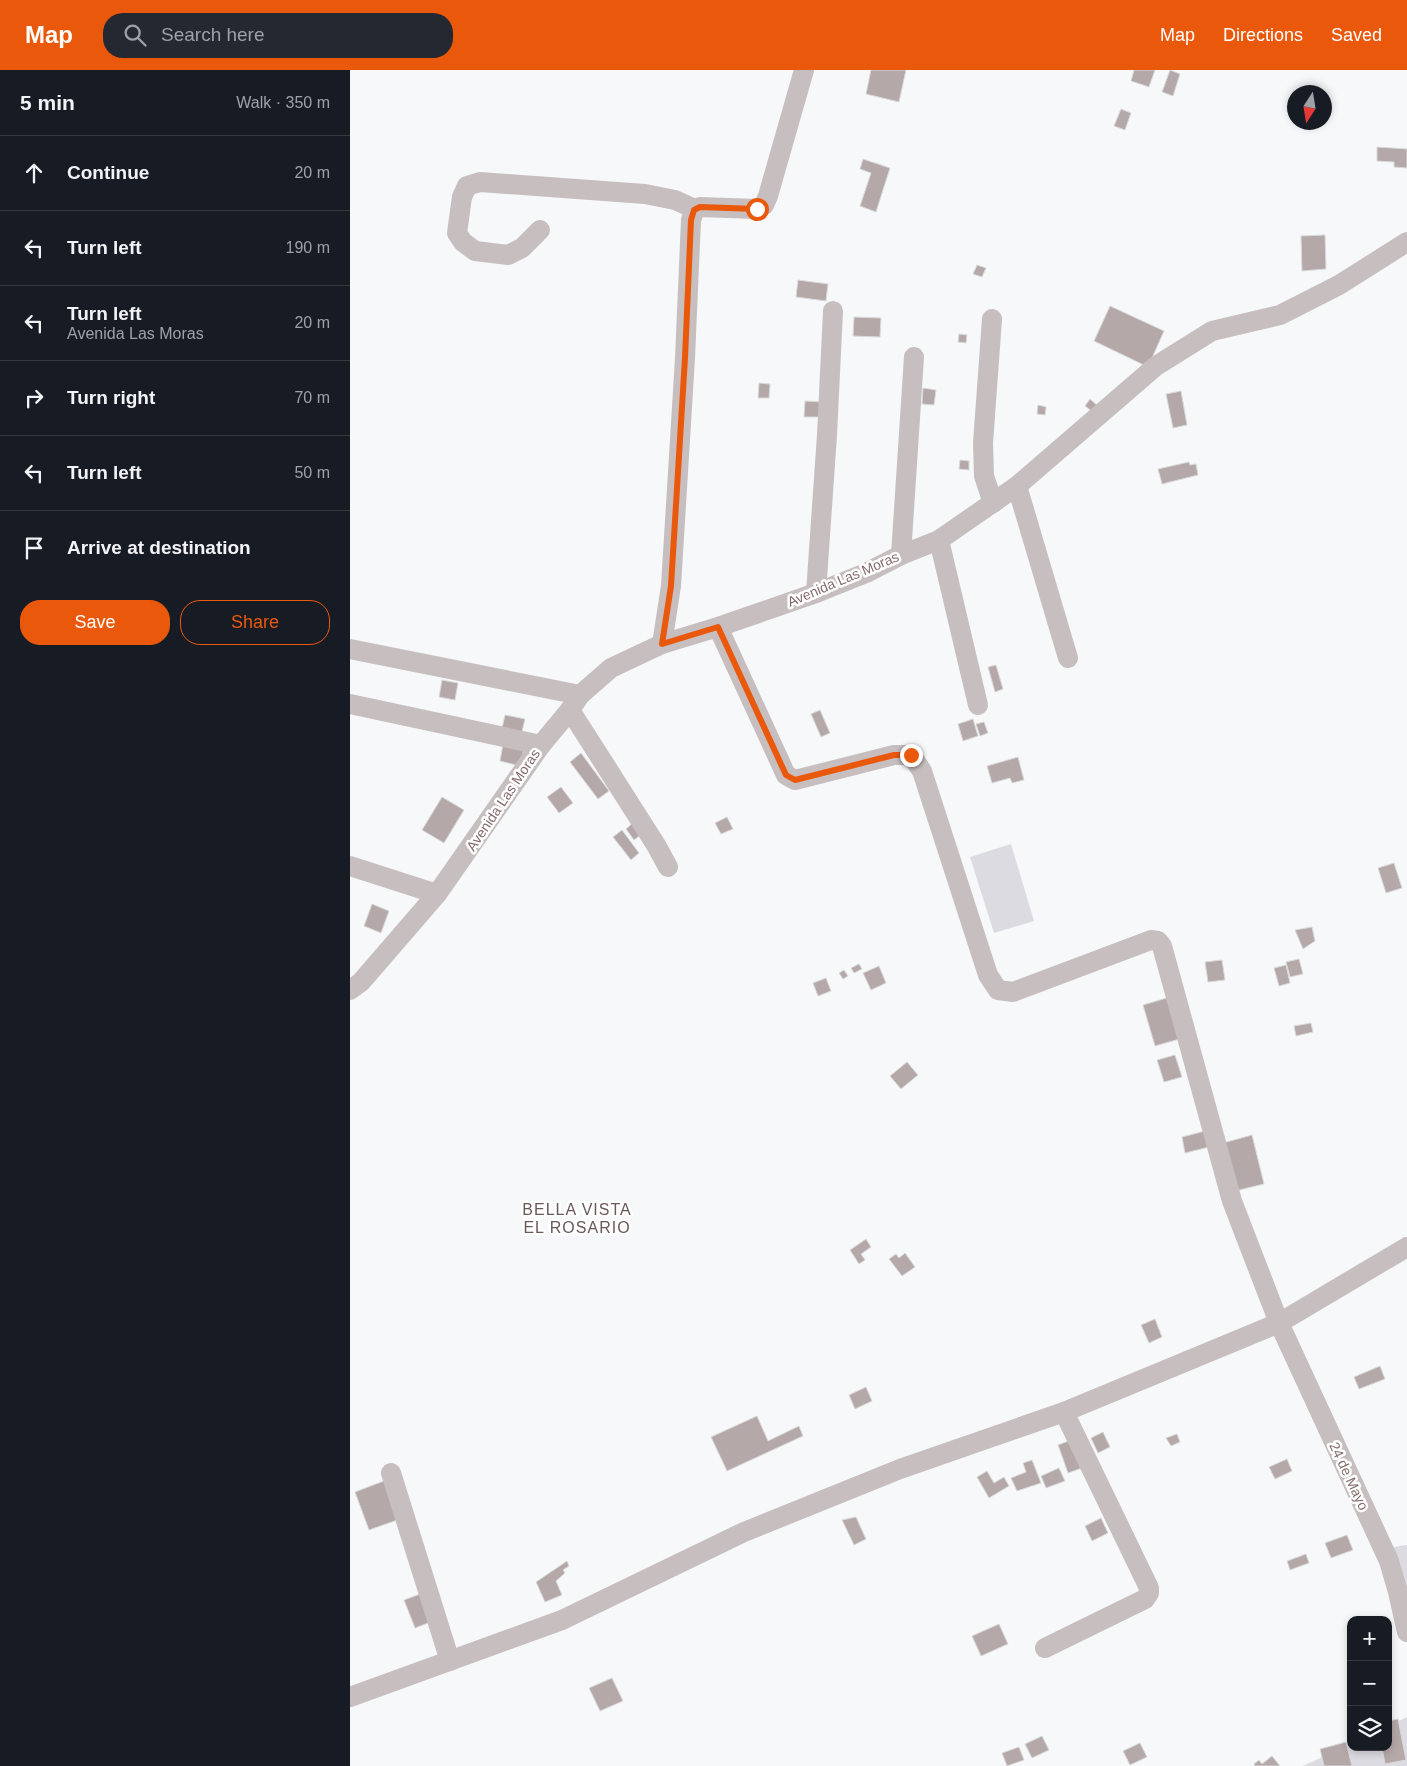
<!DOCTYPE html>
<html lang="en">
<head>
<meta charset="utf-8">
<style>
	body { margin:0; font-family:Helvetica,sans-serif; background:#242831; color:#f1f3f6 }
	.controls { position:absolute; right:15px; bottom:15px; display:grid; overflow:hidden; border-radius:10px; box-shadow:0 2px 8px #0003 }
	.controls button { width:45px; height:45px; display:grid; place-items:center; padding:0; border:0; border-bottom:1px solid #363941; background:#171b24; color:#f1f3f6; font:25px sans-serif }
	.compass { position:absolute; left:937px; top:15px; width:45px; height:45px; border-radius:50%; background:#171b24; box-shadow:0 2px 8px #0003; rotate:192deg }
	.stop { position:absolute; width:15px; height:15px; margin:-11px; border:4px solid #ea580c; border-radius:50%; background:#fff }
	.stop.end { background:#ea580c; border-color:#fff; box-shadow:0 1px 5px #0008 }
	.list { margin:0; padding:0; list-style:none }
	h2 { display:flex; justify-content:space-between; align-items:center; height:65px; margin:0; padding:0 20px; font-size:21px }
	h2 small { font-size:16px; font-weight:400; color:#9ea1a6 }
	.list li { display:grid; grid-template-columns:32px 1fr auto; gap:15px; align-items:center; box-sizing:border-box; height:75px; padding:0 20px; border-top:1px solid #363941 }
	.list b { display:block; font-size:19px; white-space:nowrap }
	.list p { margin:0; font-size:16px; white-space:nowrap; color:#9ea1a6 }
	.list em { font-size:16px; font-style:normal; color:#9ea1a6 }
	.actions { display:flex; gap:10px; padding:15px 20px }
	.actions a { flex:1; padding:11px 0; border:1px solid #ea580c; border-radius:20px; text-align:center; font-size:18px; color:#ea580c }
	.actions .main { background:#ea580c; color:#fff }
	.icon { flex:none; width:28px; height:28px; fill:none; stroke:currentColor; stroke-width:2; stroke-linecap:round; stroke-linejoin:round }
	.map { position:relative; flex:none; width:1057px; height:1696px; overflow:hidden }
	header { display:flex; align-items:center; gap:30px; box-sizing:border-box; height:70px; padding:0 25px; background:#ea580c; color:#fff }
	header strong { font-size:24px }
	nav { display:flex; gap:28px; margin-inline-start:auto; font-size:18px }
	.search { width:350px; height:45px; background:#242831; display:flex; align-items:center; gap:12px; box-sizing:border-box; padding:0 18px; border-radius:20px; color:#9ea1a6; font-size:19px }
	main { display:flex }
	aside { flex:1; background:#171b24 }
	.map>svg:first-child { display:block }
</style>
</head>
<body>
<header>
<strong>Map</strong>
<div class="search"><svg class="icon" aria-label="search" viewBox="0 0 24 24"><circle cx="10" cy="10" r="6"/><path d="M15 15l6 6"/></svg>Search here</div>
<nav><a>Map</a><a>Directions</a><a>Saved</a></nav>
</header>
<main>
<aside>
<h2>5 min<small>Walk · 350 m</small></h2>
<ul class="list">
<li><svg class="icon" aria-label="ahead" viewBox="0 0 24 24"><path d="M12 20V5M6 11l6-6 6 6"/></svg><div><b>Continue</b></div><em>20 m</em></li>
<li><svg class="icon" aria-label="left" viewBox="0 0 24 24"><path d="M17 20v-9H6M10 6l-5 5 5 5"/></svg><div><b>Turn left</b></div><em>190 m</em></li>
<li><svg class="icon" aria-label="left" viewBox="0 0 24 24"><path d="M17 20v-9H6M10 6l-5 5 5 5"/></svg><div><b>Turn left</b><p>Avenida Las Moras</p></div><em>20 m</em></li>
<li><svg class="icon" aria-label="right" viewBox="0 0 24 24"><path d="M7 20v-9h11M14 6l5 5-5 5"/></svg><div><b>Turn right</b></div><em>70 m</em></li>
<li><svg class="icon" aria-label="left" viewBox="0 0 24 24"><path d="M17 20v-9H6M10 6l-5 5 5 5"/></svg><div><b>Turn left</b></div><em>50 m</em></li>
<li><svg class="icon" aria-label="arrive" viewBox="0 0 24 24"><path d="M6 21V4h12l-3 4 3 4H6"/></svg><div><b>Arrive at destination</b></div></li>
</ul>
<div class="actions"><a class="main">Save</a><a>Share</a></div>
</aside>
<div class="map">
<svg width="1057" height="1696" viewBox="0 0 1057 1696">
	<rect width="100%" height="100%" fill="#f7f8f9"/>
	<g fill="#dcdbe2">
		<polygon points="661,774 684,851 644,863 620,787"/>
		<polygon points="1057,1475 1057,1562 1036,1478"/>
		<polygon points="1057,1647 1057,1696 953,1696 1001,1674 1001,1677 1038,1677 1038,1656"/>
	</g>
	<g fill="#b5a8a9" stroke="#d9dadb">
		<polygon points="521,0 556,0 549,32 516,24"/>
		<polygon points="784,0 805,0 799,17 781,11"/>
		<polygon points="820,0 830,4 823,26 812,22"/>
		<polygon points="771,39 781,43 775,60 764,56"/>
		<polygon points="1027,77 1057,79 1057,98 1044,97 1044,92 1027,91"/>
		<polygon points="513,89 540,98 526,142 510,136 521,103 510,99"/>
		<polygon points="975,165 976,199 952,201 951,166"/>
		<polygon points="627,195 636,198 632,207 623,204"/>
		<polygon points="448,210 478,214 476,231 446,227"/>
		<polygon points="760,236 814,261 798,297 744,271"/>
		<polygon points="504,247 531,248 530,267 503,266"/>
		<polygon points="609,264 617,265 616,273 608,272"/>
		<polygon points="409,313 420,314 419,328 408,328"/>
		<polygon points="573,318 586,320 584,335 572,334"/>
		<polygon points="831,321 837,355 823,358 816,324"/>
		<polygon points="740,329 749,337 744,343 735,336"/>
		<polygon points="455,331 473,332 472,347 454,347"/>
		<polygon points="688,335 696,337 695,345 687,344"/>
		<polygon points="610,390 619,391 619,400 609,399"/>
		<polygon points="839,392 840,395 846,394 848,405 812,414 808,399"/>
		<polygon points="646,595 653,619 645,622 638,597"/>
		<polygon points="92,610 108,613 105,630 89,627"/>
		<polygon points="470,640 480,663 471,667 461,644"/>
		<polygon points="155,645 175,649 172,662 152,658"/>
		<polygon points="623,649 628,666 613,671 608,654"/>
		<polygon points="634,652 638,663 630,666 626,654"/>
		<polygon points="153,674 174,679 170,696 150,691"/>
		<polygon points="231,683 259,721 248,729 220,692"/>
		<polygon points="668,687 674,710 662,713 660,708 642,713 637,696"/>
		<polygon points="211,717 223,733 209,743 197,727"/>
		<polygon points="92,727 114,740 94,773 72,760"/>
		<polygon points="377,747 383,759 371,764 365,753"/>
		<polygon points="284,752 292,764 284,770 276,759"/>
		<polygon points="272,760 289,783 281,790 263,767"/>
		<polygon points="1044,793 1052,818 1036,823 1028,798"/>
		<polygon points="22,834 39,841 31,863 14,856"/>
		<polygon points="962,857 965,871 953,879 945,860"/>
		<polygon points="949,889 953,904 940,907 936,892"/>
		<polygon points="872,890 875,910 858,912 855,892"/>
		<polygon points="509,894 512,899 504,903 501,898"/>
		<polygon points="936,895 940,913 929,916 924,898"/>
		<polygon points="529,896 536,913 521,920 513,903"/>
		<polygon points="494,900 498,906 493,909 489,903"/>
		<polygon points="476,908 481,921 468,926 463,913"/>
		<polygon points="820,927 833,968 805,976 793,935"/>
		<polygon points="961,953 963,962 946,966 944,956"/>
		<polygon points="825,985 832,1007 814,1012 807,990"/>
		<polygon points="557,992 568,1005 551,1019 540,1006"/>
		<polygon points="855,1061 859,1077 835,1083 832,1067"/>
		<polygon points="902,1065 914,1114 885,1121 873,1073"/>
		<polygon points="516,1169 521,1177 511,1184 515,1190 509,1194 500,1180"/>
		<polygon points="555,1183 565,1197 552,1206 539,1189 546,1184 549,1188"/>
		<polygon points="805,1249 812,1267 799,1273 791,1255"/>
		<polygon points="1030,1296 1035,1309 1009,1319 1004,1307"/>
		<polygon points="516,1317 522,1331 505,1339 499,1325"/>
		<polygon points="407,1346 418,1371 449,1356 453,1366 377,1401 361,1367"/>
		<polygon points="753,1362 760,1377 748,1383 741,1368"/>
		<polygon points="827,1364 830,1372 821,1376 816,1368"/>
		<polygon points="721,1370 732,1398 718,1403 708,1375"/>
		<polygon points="937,1389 942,1401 925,1409 919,1397"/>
		<polygon points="682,1390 691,1413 667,1421 661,1408 676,1402 673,1393"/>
		<polygon points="709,1398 715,1411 696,1418 691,1406"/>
		<polygon points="637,1401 644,1413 654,1407 659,1416 639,1428 627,1407"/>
		<polygon points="39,1409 53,1448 19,1460 5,1422"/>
		<polygon points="506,1447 516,1469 504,1475 492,1450"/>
		<polygon points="751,1448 758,1463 742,1471 735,1456"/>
		<polygon points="997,1465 1003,1480 981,1488 975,1473"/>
		<polygon points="956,1484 959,1493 940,1500 937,1491"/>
		<polygon points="217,1491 219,1496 213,1500 215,1503 206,1511 212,1525 195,1532 186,1512"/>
		<polygon points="73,1523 83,1551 65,1558 54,1530"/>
		<polygon points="649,1554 658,1574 631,1586 622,1566"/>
		<polygon points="262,1608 273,1631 250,1641 239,1618"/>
		<polygon points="1048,1649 1056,1690 1035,1694 1032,1677 1038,1677 1038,1651"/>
		<polygon points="692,1666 699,1680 682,1688 675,1674"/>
		<polygon points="996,1672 1002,1696 974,1696 970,1679"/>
		<polygon points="790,1673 797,1687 780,1695 773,1681"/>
		<polygon points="669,1677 674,1690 657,1696 652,1683"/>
		<polygon points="922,1686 930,1696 905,1696 904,1694 909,1690 912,1694"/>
	</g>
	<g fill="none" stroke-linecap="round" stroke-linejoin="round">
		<g stroke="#c6bebf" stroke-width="20">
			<polyline points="190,160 172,178 158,185 125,181 113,172 107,163 112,127 117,116 130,112 295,124 325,130 345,139"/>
			<polyline points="642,249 633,373 634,406 643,433"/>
			<polyline points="667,416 718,588"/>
			<polyline points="589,470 628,635"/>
			<polyline points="551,485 564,287"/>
			<polyline points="466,523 477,365 483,241"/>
			<polyline points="368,557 436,705 445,710 544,685 561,685 572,701 638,905 648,920 663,922 801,870 808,871 812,876 882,1131 929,1253 1039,1491 1048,1522 1057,1562"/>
			<polyline points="312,574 321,516 335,288 341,150 345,139 350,137 407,139 414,135 418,126 454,0"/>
			<polyline points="0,579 230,625"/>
			<polyline points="0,634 191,675"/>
			<polyline points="220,640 306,775 318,797"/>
			<polyline points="0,796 87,824"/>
			<polyline points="0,920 11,912 87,824 191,675 220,640 230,625 261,598 312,574 368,557 466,523 516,503 551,485 589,470 667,416 806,296 862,261 930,245 989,215 1057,172"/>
			<polyline points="41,1403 100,1591"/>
			<polyline points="695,1578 795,1529 799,1523 799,1518 714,1342"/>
			<polyline points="0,1627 212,1550 394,1462 550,1399 714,1342 929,1253 1057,1177"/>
		</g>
	</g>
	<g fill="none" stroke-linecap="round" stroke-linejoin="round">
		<polyline stroke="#ea580c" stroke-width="6" points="407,139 350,137 344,140 341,150 335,288 321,516 312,574 368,557 436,705 445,710 544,685 561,685"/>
	</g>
	<g text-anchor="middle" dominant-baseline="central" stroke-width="5" stroke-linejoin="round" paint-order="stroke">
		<g font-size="14" fill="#856b6c" stroke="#fff">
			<text transform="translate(493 509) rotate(-23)">Avenida Las Moras</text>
			<text transform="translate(153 730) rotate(-56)">Avenida Las Moras</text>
			<text transform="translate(999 1406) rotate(65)">24 de Mayo</text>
		</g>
		<g font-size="16" letter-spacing="1" fill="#6b5859" stroke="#fff">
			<text x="227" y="1139">BELLA VISTA<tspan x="227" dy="18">EL ROSARIO</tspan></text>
		</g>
	</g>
</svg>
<div class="controls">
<button>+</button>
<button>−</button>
<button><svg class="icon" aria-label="layers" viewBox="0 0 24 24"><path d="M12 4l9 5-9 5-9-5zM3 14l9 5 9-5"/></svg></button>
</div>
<svg class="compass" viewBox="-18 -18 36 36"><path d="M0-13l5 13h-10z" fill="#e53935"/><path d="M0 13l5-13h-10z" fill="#9ea1a6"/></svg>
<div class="stop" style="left:407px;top:139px"></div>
<div class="stop end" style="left:561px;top:685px"></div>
</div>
</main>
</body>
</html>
